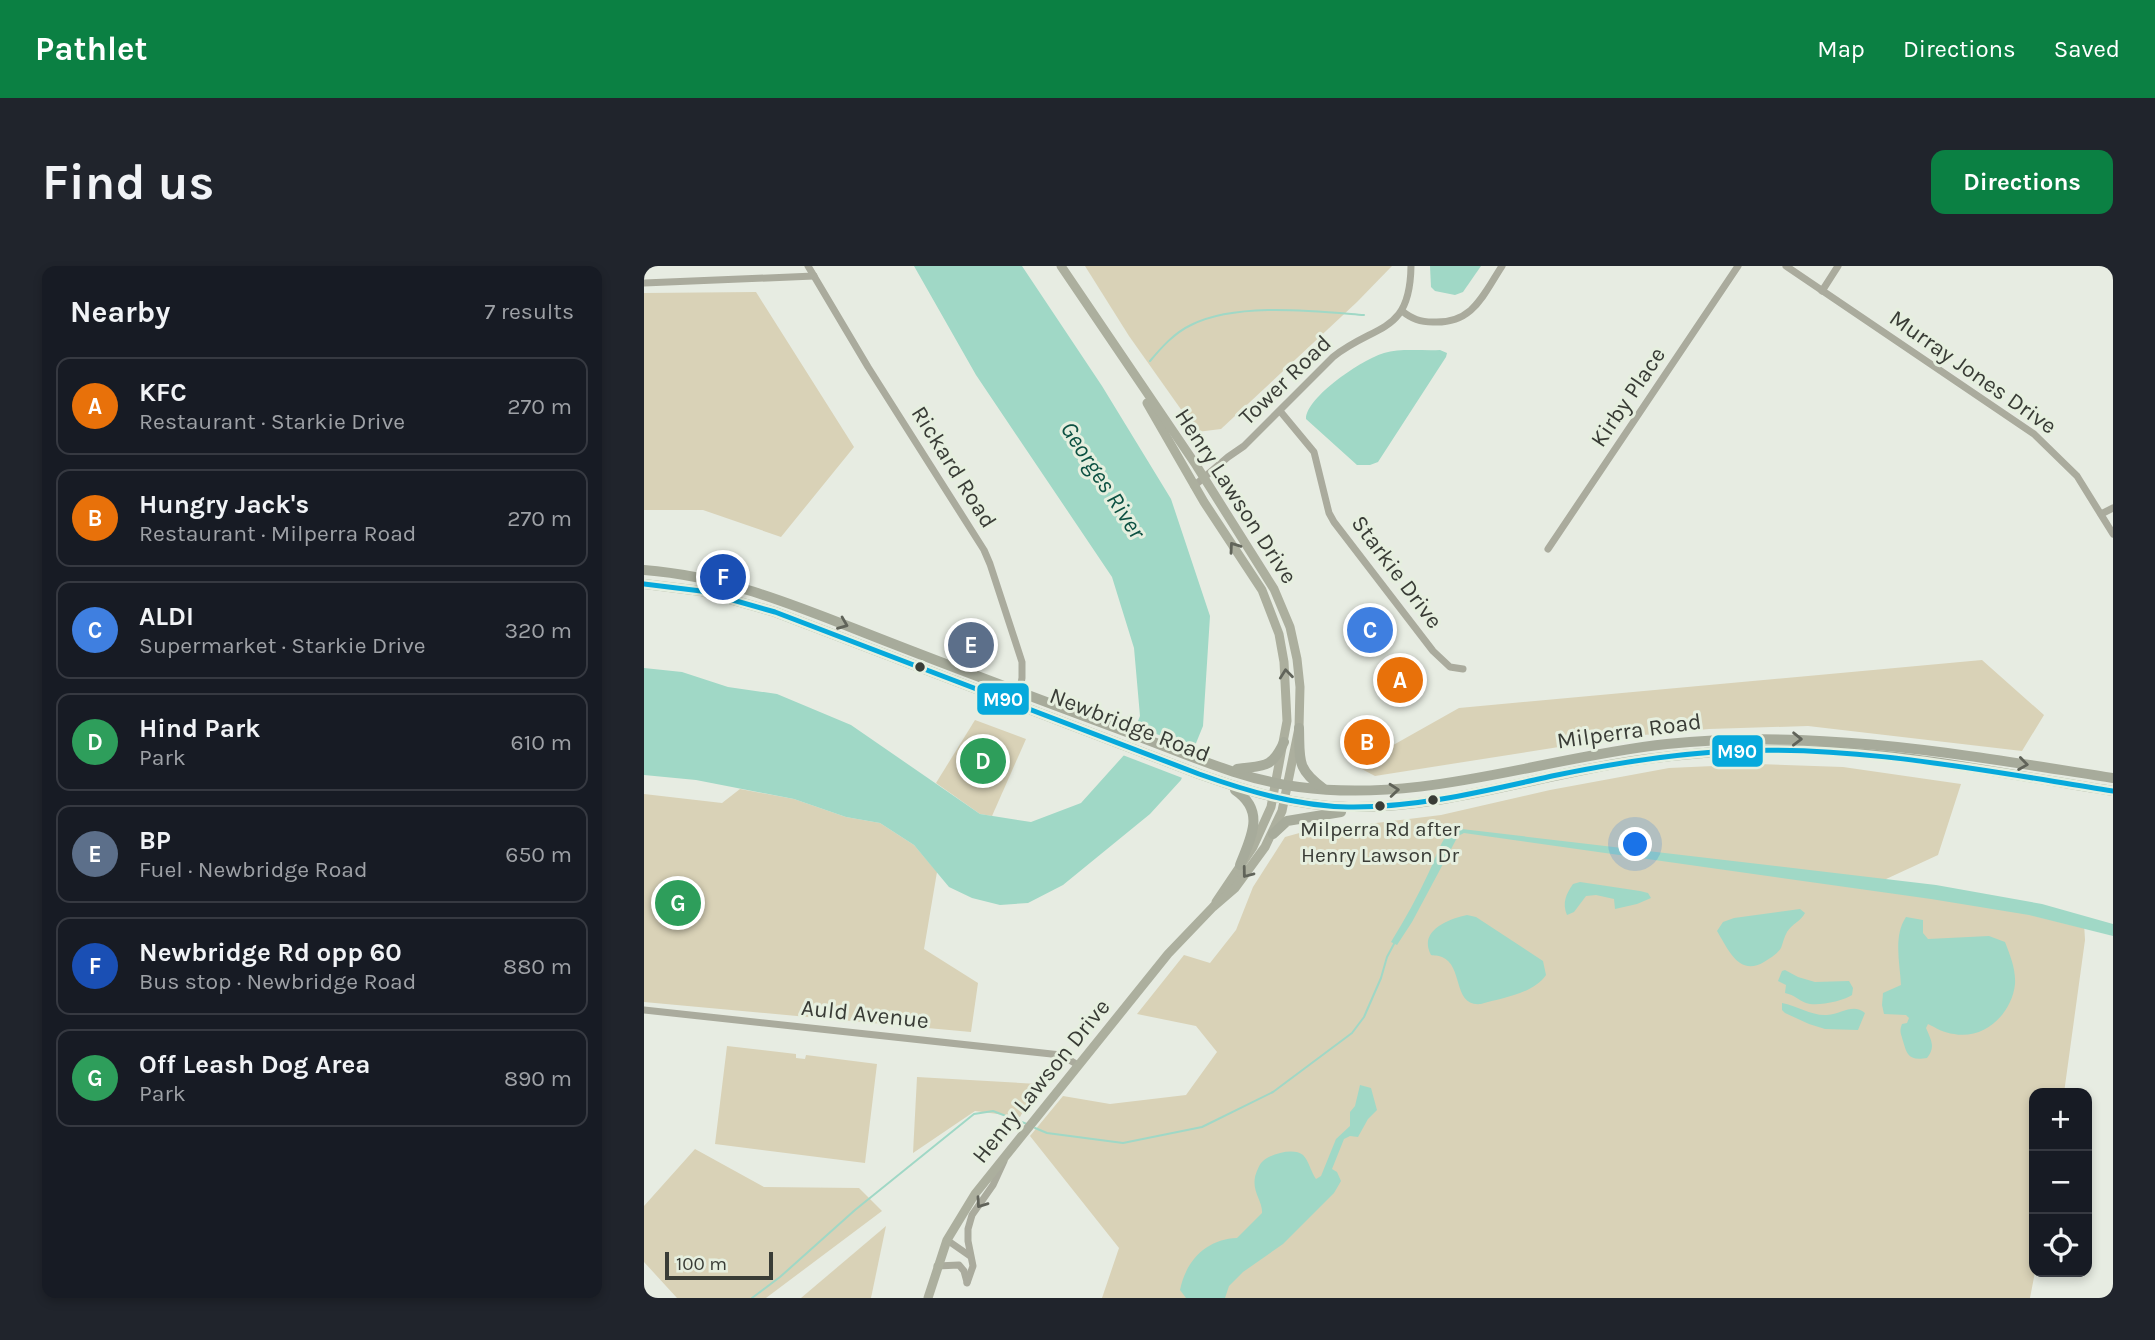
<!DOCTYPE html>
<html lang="en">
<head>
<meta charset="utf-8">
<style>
	body { margin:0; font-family:Karla,sans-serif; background:#20242c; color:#f1f3f6 }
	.controls { position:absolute; right:21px; bottom:21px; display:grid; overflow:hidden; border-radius:14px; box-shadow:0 4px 10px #0003 }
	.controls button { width:63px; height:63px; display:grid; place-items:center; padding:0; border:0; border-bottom:2px solid #363941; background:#171b24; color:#f1f3f6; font:35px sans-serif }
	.scale { position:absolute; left:21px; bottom:18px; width:108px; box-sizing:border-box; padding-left:7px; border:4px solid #393c36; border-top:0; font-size:19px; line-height:24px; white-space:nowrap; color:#393c36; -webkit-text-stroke:5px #e6efdf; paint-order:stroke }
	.you { position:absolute; left:992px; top:579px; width:24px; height:24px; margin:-18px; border:5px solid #fff; border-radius:50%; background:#1a73e8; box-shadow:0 0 0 10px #1a73e833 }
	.badge { display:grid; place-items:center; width:46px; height:46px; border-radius:50%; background:#0b8043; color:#fff; font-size:23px; font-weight:700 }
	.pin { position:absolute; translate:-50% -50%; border:4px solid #fff; box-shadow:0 2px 7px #0006 }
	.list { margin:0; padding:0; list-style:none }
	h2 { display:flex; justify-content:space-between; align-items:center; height:91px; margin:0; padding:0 28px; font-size:30px }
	h2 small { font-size:23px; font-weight:400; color:#9ea1a6 }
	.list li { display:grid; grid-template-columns:46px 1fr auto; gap:21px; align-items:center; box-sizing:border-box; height:98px; margin:0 14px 14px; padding:0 14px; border:2px solid #363941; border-radius:14px }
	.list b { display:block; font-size:26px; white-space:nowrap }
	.list p { margin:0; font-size:23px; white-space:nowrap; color:#9ea1a6 }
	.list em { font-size:23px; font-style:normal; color:#9ea1a6 }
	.icon { flex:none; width:38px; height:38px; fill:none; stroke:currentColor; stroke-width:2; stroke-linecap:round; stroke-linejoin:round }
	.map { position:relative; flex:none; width:1469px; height:1032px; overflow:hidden; border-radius:14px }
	header { display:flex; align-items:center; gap:42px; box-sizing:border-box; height:98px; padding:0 35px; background:#0b8043; color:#fff }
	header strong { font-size:33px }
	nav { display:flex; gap:38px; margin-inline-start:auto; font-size:24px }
	.intro { display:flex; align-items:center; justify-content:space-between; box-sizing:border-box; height:168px; padding:0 42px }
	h1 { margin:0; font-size:49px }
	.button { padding:18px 32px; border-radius:14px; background:#0b8043; color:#fff; font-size:24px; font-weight:700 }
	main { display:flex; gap:42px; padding:0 42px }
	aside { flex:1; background:#171b24; border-radius:14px; box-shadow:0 4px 10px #0003 }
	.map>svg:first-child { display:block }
</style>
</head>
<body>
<header>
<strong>Pathlet</strong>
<nav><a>Map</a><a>Directions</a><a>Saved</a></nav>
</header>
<div class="intro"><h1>Find us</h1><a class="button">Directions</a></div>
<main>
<aside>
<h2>Nearby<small>7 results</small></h2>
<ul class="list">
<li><span class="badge" style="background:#e8710a">A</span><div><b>KFC</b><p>Restaurant · Starkie Drive</p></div><em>270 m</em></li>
<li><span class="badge" style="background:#e8710a">B</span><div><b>Hungry Jack's</b><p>Restaurant · Milperra Road</p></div><em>270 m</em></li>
<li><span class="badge" style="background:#3f7fe0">C</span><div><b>ALDI</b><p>Supermarket · Starkie Drive</p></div><em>320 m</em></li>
<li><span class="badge" style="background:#2e9e5b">D</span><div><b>Hind Park</b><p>Park</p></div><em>610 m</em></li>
<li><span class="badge" style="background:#5c6f8a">E</span><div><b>BP</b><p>Fuel · Newbridge Road</p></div><em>650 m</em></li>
<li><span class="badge" style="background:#1a4fb4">F</span><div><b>Newbridge Rd opp 60</b><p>Bus stop · Newbridge Road</p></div><em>880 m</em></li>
<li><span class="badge" style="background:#2e9e5b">G</span><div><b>Off Leash Dog Area</b><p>Park</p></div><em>890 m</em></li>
</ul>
</aside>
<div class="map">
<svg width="1469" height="1032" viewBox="0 0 1469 1032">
	<rect width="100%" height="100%" fill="#e7ece2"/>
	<g fill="#d9d2b7">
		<polygon points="441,0 748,0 713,36 577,163 553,166 485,70"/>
		<polygon points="112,26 210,181 137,271 59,244 0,244 0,27"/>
		<polygon points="1338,394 1400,449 1378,485 1164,460 1065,463 978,471 731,510 712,500 815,442"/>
		<polygon points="331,454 382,473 348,550 336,548 292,517"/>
		<polygon points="1114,498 1199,501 1317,518 1294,589 1227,620 1440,657 1441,674 1420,827 1390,827 1391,1006 1386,1032 458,1032 475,982 386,870 419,830 466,838 542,829 573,786 552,760 493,748 540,689 566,697 592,664 609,621 641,571 659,566 797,549 906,524 1025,502"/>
		<polygon points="96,523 150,533 202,551 236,557 270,579 293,606 280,683 334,717 327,766 0,736 0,528 78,537"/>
		<polygon points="83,780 152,788 152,792 161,793 162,789 233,798 221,897 71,878"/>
		<polygon points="273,811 394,818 376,851 331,845 269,887"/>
		<polygon points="51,883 120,921 215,922 238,945 122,1032 33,1032 0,996 0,940"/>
		<polygon points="242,960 227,1032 157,1032"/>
	</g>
	<g fill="#a0d8c6">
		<polygon points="270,0 378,0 458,120 527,233 566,350 559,460 537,514 506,548 419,619 384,637 356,639 328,632 305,621 270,579 236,557 202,551 150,533 52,514 0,509 0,402 38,406 84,421 133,428 207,459 336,548 387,556 437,537 481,488 496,450 490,382 468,311 332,109"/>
		<polygon points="786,0 837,0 819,26 811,29 791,25 787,21"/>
		<path d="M796,84l7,3 -1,4 -68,105 -8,3h-13l-51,-46c0,-22 57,-60 78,-66 16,-5 39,-2 56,-3z"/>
		<path d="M809,562l483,57 106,19 71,20v12l-84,-21 -98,-16 -467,-66 -6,3 -46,86 -15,23 -6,-3c14,-23 27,-46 38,-70 8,-16 11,-32 24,-44z"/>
		<path d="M936,616l60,9 8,2 3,5 -14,6 -22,5 -1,-10 -18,-4 -10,1 -12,16 -7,3c-5,-12 -1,-21 6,-31z"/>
		<path d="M1156,643l5,4c-4,8 -13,11 -18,19 -3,5 -4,11 -6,16 -4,6 -11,10 -17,14 -25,15 -36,-13 -47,-31l6,-9 11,-4z"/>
		<path d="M823,649l9,2 67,44 3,14c-13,19 -44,23 -65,29 -29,3 -17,-38 -39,-47 -4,-2 -8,-1 -11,-2 -13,-24 17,-36 36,-40z"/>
		<path d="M1262,651l17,3v13l5,6 61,-3 16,6c5,13 11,27 10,42 -3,30 -31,56 -61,50 -10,-1 -18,-6 -26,-10l-2,4c5,12 10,19 1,30 -18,3 -20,-3 -24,-17 -2,-8 -4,-9 -1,-17l5,-1 2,-5 -3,-3 -22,-1 -2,-9 1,-12 18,-8c-1,-21 -8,-49 5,-68z"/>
		<path d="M1141,704l13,7 17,5 34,-1 4,7 -1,7c-9,6 -36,12 -46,8 -8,-3 -11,-8 -21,-10l1,-8 -8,-4 4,-10z"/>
		<path d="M1138,737c15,3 30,13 45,12 15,-1 26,-12 38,-2l-7,17 -33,-1 -16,-5 -24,-11 -3,-3z"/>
		<path d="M716,819l11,3 6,22 -9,9 -10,18 -8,-1 -6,3 -12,30 5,3 4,9 -7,12 -51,51 -40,28 -14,14 -4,12h-39l-6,-8c6,-30 27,-51 57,-52l25,-25c1,-11 -10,-21 -7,-36 1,-4 4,-12 7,-15 7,-8 32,-15 41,-7 6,6 8,17 13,24l5,-3 15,-37 14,-13v-14l5,-6z"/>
	</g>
	<polygon fill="#e7ece2" points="488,459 553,483 541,513 476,488"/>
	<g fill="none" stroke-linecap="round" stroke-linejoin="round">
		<g stroke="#a0d8c6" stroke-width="2">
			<path d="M506,95c11,-13 24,-28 41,-36 45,-23 123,-14 173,-10"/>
			<polyline points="391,862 403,867 479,877 558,861 629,826 708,767 720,751 737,712 743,691 751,676"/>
			<polyline points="108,1032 136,1011 211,944 330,848 349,845 383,858"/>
		</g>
		<g stroke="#aaab9d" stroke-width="7">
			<polyline points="164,0 224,101 340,284 346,298 378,396 378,412 373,438"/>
			<polyline points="1142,0 1390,168 1433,210 1469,268"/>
			<polyline points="0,17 170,10"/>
			<polyline points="1178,25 1194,0"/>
			<path d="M758,45c10,8 18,11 31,11 40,2 50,-27 69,-56"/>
			<polyline points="636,145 670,186 685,247 690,256 789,385 806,401 819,403"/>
			<path d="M550,220l34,-29 16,-11 89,-89c43,-34 77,-22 78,-91"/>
			<polyline points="1457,248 1469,242"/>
			<polyline points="904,283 1094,0"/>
			<polyline points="0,744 417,789 434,799"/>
			<polyline points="303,974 326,990"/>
			<polyline points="293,1000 315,999 320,1005 323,1016"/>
			<polyline points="323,1017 329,1000 324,975 324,963 328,949 349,919 360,895"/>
		</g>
		<g stroke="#acaf9e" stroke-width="9">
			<polyline points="503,137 560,236 618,324 635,368 640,396 643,455 627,541 609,581 572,636"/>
			<polyline points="284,1032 303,974 331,928 524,688 569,641 591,622 621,581 638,545 655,462 656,421 653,393 646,361 630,323 552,199 417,0"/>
		</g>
		<g stroke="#a7ab9b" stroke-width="10">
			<path d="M0,304c90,7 164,41 247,73 82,32 166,63 249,94 51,19 104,43 159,50 125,17 245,-30 368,-43 150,-16 298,11 446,34"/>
			<path d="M0,318l57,7 74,21 424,162c48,17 97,32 149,33 79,2 158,-22 235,-37 57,-12 115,-18 173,-20 120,-4 239,23 357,41"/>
			<path d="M655,462c1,32 -3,41 25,61"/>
			<path d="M593,503c26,-4 34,1 47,-27"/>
			<path d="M591,524c31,21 16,47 5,75"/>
			<polyline points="629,568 643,555 697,546"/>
		</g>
		<g stroke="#e6efdf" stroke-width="10">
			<path id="bus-1" d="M0,318l57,7 74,21 424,162c48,17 98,32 149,33 69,1 137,-16 204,-31 53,-11 107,-20 162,-24 135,-9 266,18 399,39"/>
		</g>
		<use href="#bus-1" stroke="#06a9dc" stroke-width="5"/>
	</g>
	<defs><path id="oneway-chevron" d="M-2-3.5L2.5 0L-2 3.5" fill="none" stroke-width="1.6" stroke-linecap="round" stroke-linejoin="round" transform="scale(1.75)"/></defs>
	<g stroke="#61645a">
		<use href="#oneway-chevron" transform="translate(590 281) rotate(-125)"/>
		<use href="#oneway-chevron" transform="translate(642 408) rotate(-96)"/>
		<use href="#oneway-chevron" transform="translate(603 607) rotate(127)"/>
	</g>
	<g stroke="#606359">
		<use href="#oneway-chevron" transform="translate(199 358) rotate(22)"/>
		<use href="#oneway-chevron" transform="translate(1153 473) rotate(1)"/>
		<use href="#oneway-chevron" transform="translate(1379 498) rotate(8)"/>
		<use href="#oneway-chevron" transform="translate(750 524) rotate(-5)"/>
	</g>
	<use stroke="#61635a" href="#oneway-chevron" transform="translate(337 937) rotate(125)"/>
	<g fill="#393c36" stroke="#e6efdf" stroke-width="2.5">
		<circle cx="276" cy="401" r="6"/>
		<circle cx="789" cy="534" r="6"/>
		<circle cx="736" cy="540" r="6"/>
	</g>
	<g text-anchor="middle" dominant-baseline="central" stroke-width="6" stroke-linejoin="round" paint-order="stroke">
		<g font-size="21" fill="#393c36" stroke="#e6efdf">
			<text x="736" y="563">Milperra Rd after<tspan x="736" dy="26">Henry Lawson Dr</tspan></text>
		</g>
		<g font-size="23" fill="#393c36" stroke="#e6efdf">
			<text transform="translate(1329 106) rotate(35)">Murray Jones Drive</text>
			<text transform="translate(641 114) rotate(-44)">Tower Road</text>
			<text transform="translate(984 131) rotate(-56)">Kirby Place</text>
			<text transform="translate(310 201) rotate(58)">Rickard Road</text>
			<text transform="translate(592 230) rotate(57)">Henry Lawson Drive</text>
			<text transform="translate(753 306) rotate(53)">Starkie Drive</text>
			<text transform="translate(486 459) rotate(21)">Newbridge Road</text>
			<text transform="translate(985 465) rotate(-8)">Milperra Road</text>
			<text transform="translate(221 748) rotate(6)">Auld Avenue</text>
			<text transform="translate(397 815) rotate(-51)">Henry Lawson Drive</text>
		</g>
		<g font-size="24" font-style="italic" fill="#0c5142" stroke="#e6efdf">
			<text transform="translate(459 214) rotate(57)">Georges River</text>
		</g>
	</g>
	<g stroke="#e6efdf" stroke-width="2.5">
		<rect x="332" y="416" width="54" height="34" rx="7" fill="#06a9dc"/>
		<rect x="1067" y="468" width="53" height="34" rx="7" fill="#06a9dc"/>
	</g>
	<g font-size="19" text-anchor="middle" font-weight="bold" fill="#fff">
		<text x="359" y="440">M90</text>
		<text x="1093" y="492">M90</text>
	</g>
</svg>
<div class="controls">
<button>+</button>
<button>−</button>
<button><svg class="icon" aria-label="locate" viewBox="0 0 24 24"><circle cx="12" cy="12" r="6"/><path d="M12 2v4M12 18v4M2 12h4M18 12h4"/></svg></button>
</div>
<div class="scale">100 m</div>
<div class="you"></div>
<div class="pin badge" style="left:756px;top:414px;background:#e8710a">A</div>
<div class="pin badge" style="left:723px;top:476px;background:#e8710a">B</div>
<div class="pin badge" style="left:726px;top:364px;background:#3f7fe0">C</div>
<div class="pin badge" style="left:339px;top:495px;background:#2e9e5b">D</div>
<div class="pin badge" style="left:327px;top:379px;background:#5c6f8a">E</div>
<div class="pin badge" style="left:79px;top:311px;background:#1a4fb4">F</div>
<div class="pin badge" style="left:34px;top:637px;background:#2e9e5b">G</div>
</div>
</main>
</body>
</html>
